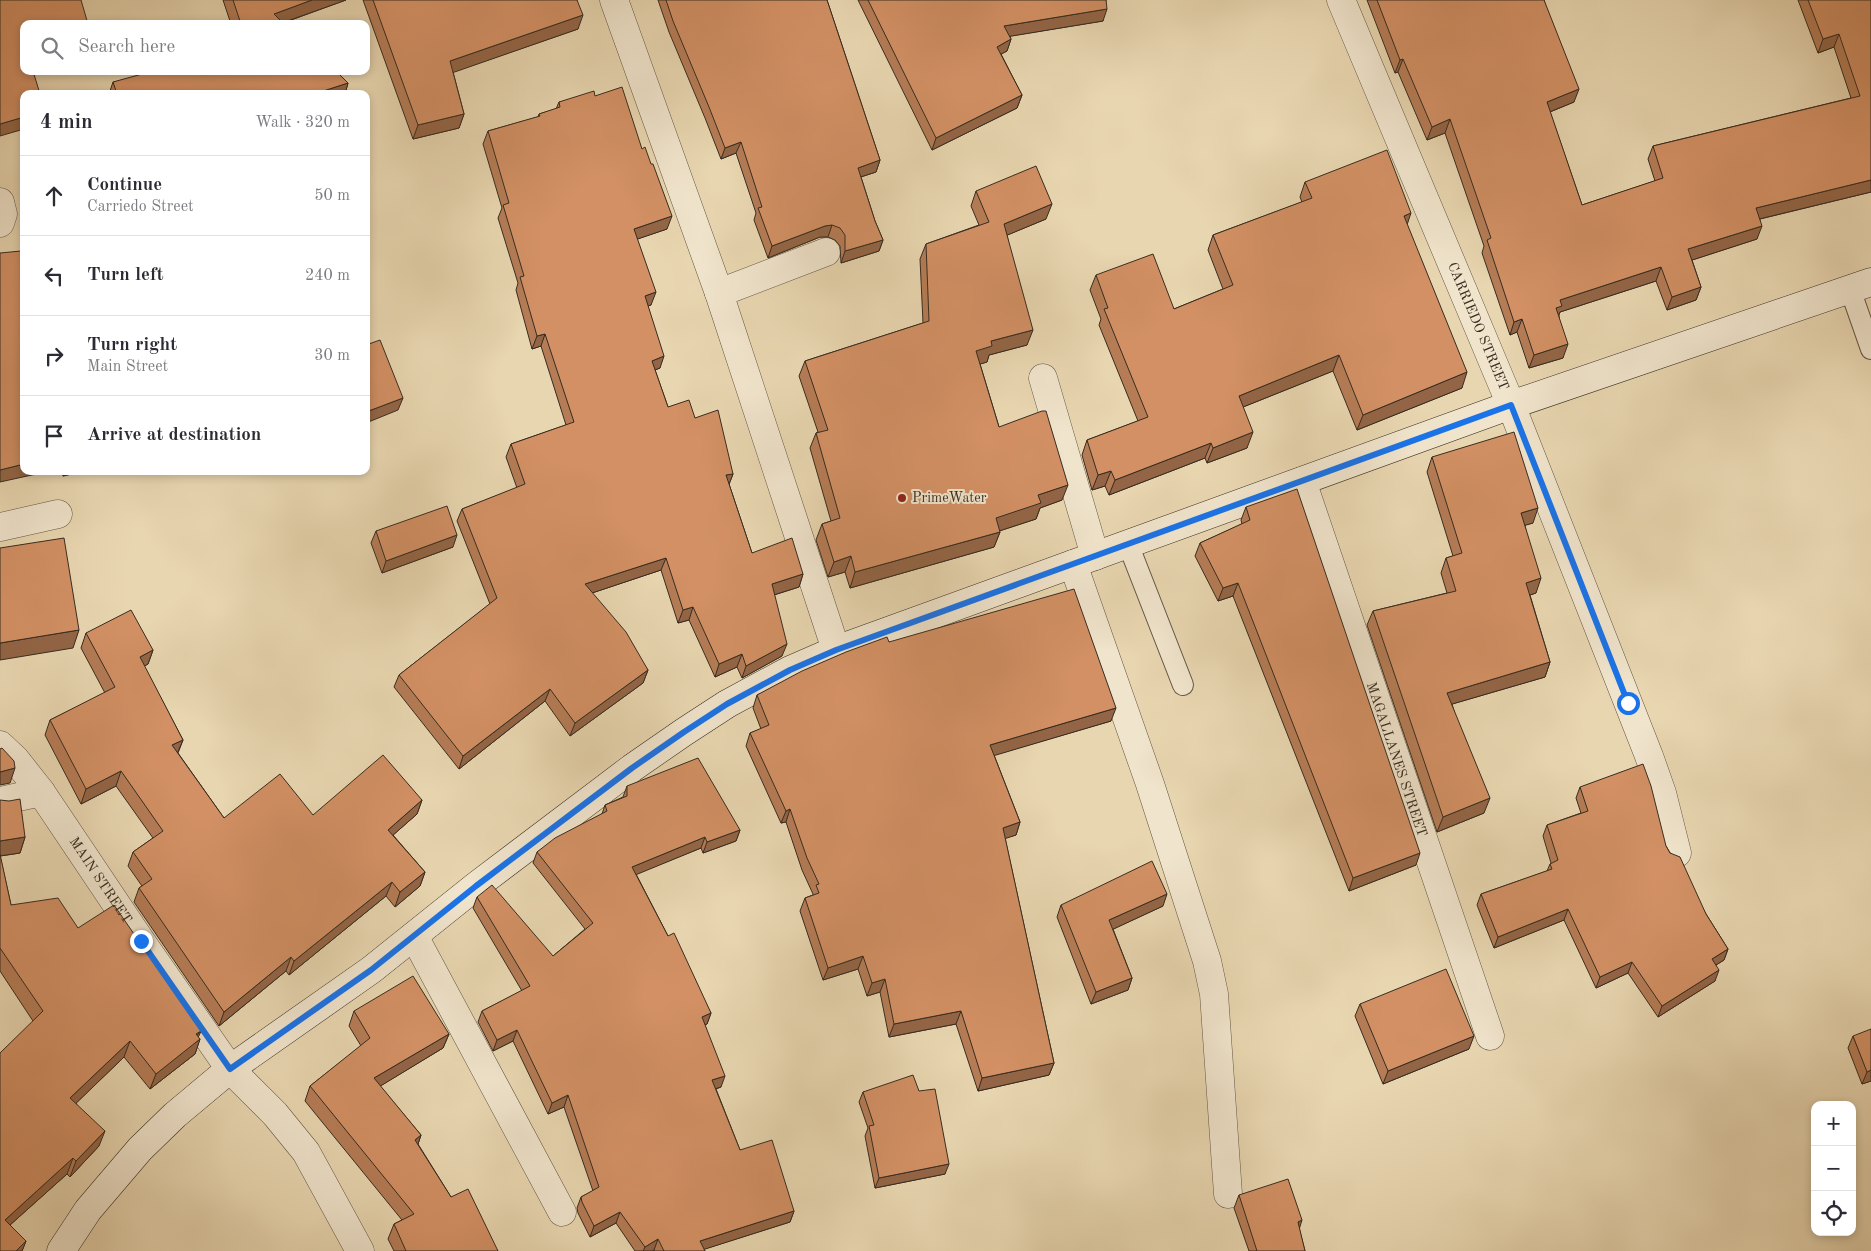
<!DOCTYPE html>
<html lang="en">
<head>
<meta charset="utf-8">
<style>
	body { margin:0; font-family:"Old Standard TT",serif; background:#f2f2f3; color:#2b2b33 }
	.controls { position:absolute; right:15px; bottom:15px; display:grid; overflow:hidden; border-radius:10px; box-shadow:0 2px 8px #0003 }
	.controls button { width:45px; height:45px; display:grid; place-items:center; padding:0; border:0; border-bottom:1px solid #e1e1e2; background:#fff; color:#2b2b33; font:25px sans-serif }
	.stop { position:absolute; width:15px; height:15px; margin:-11px; border:4px solid #1a73e8; border-radius:50%; background:#fff }
	.stop.end { background:#1a73e8; border-color:#fff; box-shadow:0 1px 5px #0008 }
	.list { margin:0; padding:0; list-style:none }
	h2 { display:flex; justify-content:space-between; align-items:center; height:65px; margin:0; padding:0 20px; font-size:21px }
	h2 small { font-size:16px; font-weight:400; color:#7c7c81 }
	.list li { display:grid; grid-template-columns:32px 1fr auto; gap:15px; align-items:center; box-sizing:border-box; height:80px; padding:0 20px; border-top:1px solid #e1e1e2 }
	.list b { display:block; font-size:19px; white-space:nowrap }
	.list p { margin:0; font-size:16px; white-space:nowrap; color:#7c7c81 }
	.list em { font-size:16px; font-style:normal; color:#7c7c81 }
	.icon { flex:none; width:28px; height:28px; fill:none; stroke:currentColor; stroke-width:2; stroke-linecap:round; stroke-linejoin:round }
	.map { position:relative; flex:none; width:1871px; height:1251px; overflow:hidden }
	.search { position:absolute; background:#fff; box-shadow:0 2px 8px #0003; left:20px; top:20px; width:350px; height:55px; display:flex; align-items:center; gap:12px; box-sizing:border-box; padding:0 18px; border-radius:10px; color:#7c7c81; font-size:19px }
	.panel { position:absolute; background:#fff; box-shadow:0 2px 8px #0003; left:20px; top:90px; width:350px; height:385px; border-radius:10px }
	.map>svg:first-child { display:block }
</style>
</head>
<body>
<div class="map">
<svg width="1871" height="1251" viewBox="0 0 1871 1251">
	<rect width="100%" height="100%" fill="#e8d6b0"/>
	<filter id="stains"><feTurbulence type="fractalNoise" baseFrequency=".004" numOctaves="4"/><feColorMatrix values="0 0 0 0 .2 0 0 0 0 .09 0 0 0 0 .02 0 0 0 .5 -.17"/></filter>
	<radialGradient id="worn" r=".72"><stop offset=".6" stop-color="#630" stop-opacity="0"/><stop offset="1" stop-color="#630" stop-opacity=".3"/></radialGradient>
	<g fill="none" stroke-linecap="round" stroke-linejoin="round">
		<g stroke="#635644" stroke-width="22">
			<g id="lane">
				<polyline points="1850,289 1871,349"/>
				<polyline points="1128,544 1183,685"/>
			</g>
		</g>
		<g stroke="#635644" stroke-width="29">
			<g id="street">
				<polyline points="614,0 719,293 836,650"/>
				<path id="s1" d="M1341,0l170,405 138,351 13,37 15,60"/>
				<polyline points="0,202 3,214 0,223"/>
				<polyline points="719,293 826,252"/>
				<polyline points="1043,378 1095,556"/>
				<path id="s2" d="M1302,481l188,555"/>
				<polyline points="0,527 58,514"/>
				<polyline points="1073,564 1150,784 1207,961 1214,994 1228,1194"/>
				<path id="s3" d="M0,745l15,14 26,33 100,149 89,128 45,45 31,38 54,99"/>
				<polyline points="0,801 41,792"/>
				<polyline points="414,936 562,1212"/>
			</g>
		</g>
		<g stroke="#372c20" stroke-width="29">
			<polyline id="secondary" points="61,1251 88,1210 140,1149 175,1115 230,1069 371,970 476,886 632,768 684,732 727,704 790,670 836,650 1511,405 1871,282"/>
		</g>
		<use href="#lane" stroke="#f0e4cc" stroke-width="20"/>
		<use href="#street" stroke="#f0e4cc" stroke-width="28"/>
		<use href="#secondary" stroke="#f0e4cc" stroke-width="28"/>
	</g>
	<g fill="#b57c56" stroke="#372c20">
		<polygon points="223,0 346,0 283,23 284,24 231,24"/>
		<polygon points="363,0 577,0 578,29 453,72 464,114 459,128 413,139"/>
		<polygon points="658,0 827,0 880,160 876,172 861,177 875,221 883,240 879,251 841,263 840,246 835,240 828,237 820,237 768,258 754,220 756,213 736,153 721,159 705,118 669,32"/>
		<polygon points="858,0 1106,0 1103,21 1010,36 1011,39 1007,51 1001,54 1022,95 1017,108 932,150"/>
		<polygon points="1367,0 1544,0 1574,102 1550,112 1582,205 1655,181 1648,159 1653,146 1851,98 1834,47 1818,53 1798,0 1871,0 1871,192 1760,219 1757,239 1692,260 1701,287 1696,300 1667,310 1656,281 1560,312 1559,315 1563,358 1529,368 1517,332 1510,335 1482,253 1484,246 1445,133 1427,140 1398,72 1395,73"/>
		<polygon points="113,82 348,83 345,94 109,94"/>
		<polygon points="595,96 667,229 637,239 651,305 648,306 660,368 655,370 668,407 695,418 733,474 729,484 752,553 803,574 799,587 774,595 782,656 742,678 737,667 715,677 689,620 678,623 661,570 592,593 648,670 643,683 570,736 545,701 459,769 394,687 399,675 490,604 457,521 462,509 517,488 506,457 511,444 566,425 541,346 532,349 516,290 518,283 498,218 502,208 483,144 488,131 538,117 539,114 556,109 559,102"/>
		<polygon points="1305,182 1407,224 1462,388 1357,430 1333,371 1243,407 1247,448 1207,463 1205,458 1109,495 1105,486 1092,490 1082,455 1087,440 1138,421 1099,325 1101,319 1090,290 1096,275 1174,309 1223,289 1208,250 1213,235 1302,202 1300,197"/>
		<polygon points="976,191 1046,219 1007,235 1027,345 989,355 987,362 980,364 999,427 1062,500 1040,508 1036,519 999,531 1000,532 994,547 850,588 845,572 828,577 816,540 822,524 831,521 810,448 816,433 818,432 799,376 805,361 923,323 920,259 926,244 979,225 971,206"/>
		<polygon points="1432,457 1533,523 1525,525 1536,593 1530,595 1550,662 1545,677 1452,704 1484,813 1437,832 1367,625 1373,611 1447,593 1441,573 1446,558 1453,556 1427,472"/>
		<polygon points="62,471 84,471 63,476"/>
		<polygon points="1246,507 1416,865 1349,891 1233,596 1218,601 1195,556 1200,543 1242,524 1241,520"/>
		<polygon points="376,531 453,547 382,573 371,543"/>
		<polygon points="86,633 153,650 148,664 144,666 183,740 178,753 224,818 313,815 422,800 417,814 393,835 425,872 420,886 395,907 386,896 289,975 286,971 219,1026 134,902 139,888 142,886 128,866 133,852 153,838 116,786 81,804 45,735 50,720 105,693 81,648"/>
		<polygon points="889,642 1111,721 994,755 1020,822 1016,835 1005,838 1054,1063 1049,1075 978,1091 956,1024 889,1037 880,992 867,996 858,969 823,980 800,911 805,898 813,895 813,894 802,870 786,822 781,823 746,746 750,733 761,729 753,708 757,695"/>
		<polygon points="627,786 740,830 736,841 703,853 701,848 636,874 668,936 711,1013 707,1024 705,1025 721,1087 716,1089 740,1150 794,1211 790,1222 704,1249 705,1251 654,1251 654,1250 652,1251 635,1251 616,1223 590,1237 578,1213 577,1208 581,1197 593,1191 564,1107 548,1114 513,1041 493,1051 478,1022 482,1011 522,991 473,908 477,897 553,956 585,929 533,863 537,852 602,814 605,805 623,797"/>
		<polygon points="1580,787 1666,846 1706,914 1728,949 1724,960 1716,965 1715,981 1658,1017 1628,973 1596,988 1564,920 1494,948 1477,905 1481,894 1547,871 1550,864 1551,863 1543,836 1547,825 1581,813 1576,798"/>
		<polygon points="0,800 25,837 20,853 0,856 11,905 78,928 201,1031 198,1037 200,1039 195,1054 150,1089 124,1057 76,1103 99,1146 70,1177 67,1174 10,1225 26,1241 22,1251 0,1251 33,1021 0,971"/>
		<polygon points="1061,905 1163,906 1113,929 1132,978 1128,990 1091,1004 1057,917"/>
		<polygon points="1360,1004 1469,1049 1383,1084 1355,1016"/>
		<polygon points="354,1011 449,1034 443,1048 380,1086 421,1135 418,1144 451,1197 498,1251 394,1251 388,1239 394,1224 402,1220 305,1101 310,1086 361,1046 349,1026"/>
		<polygon points="1853,1036 1871,1081 1862,1084 1848,1048"/>
		<polygon points="919,1091 945,1174 875,1188 865,1136 868,1128 859,1102 863,1092"/>
		<polygon points="1239,1195 1299,1228 1305,1251 1249,1251 1234,1208"/>
	</g>
	<g fill="#936546" stroke="#372c20">
		<polygon points="312,0 346,0 279,24 274,14"/>
		<polygon points="1107,9 1103,21 1000,38 1004,26"/>
		<polygon points="583,15 578,29 446,75 450,61"/>
		<polygon points="1839,34 1834,47 1818,53 1823,39"/>
		<polygon points="1011,39 1007,51 992,59 997,47"/>
		<polygon points="1403,59 1398,72 1395,73 1400,60"/>
		<polygon points="348,83 345,94 314,94"/>
		<polygon points="1579,89 1574,102 1542,115 1547,102"/>
		<polygon points="1022,95 1017,108 932,150 936,138"/>
		<polygon points="464,114 459,128 413,139 418,125"/>
		<polygon points="24,117 24,129 0,136 0,124"/>
		<polygon points="1450,119 1445,133 1427,140 1432,127"/>
		<polygon points="741,142 736,153 721,159 725,148"/>
		<polygon points="880,160 876,172 854,179 858,168"/>
		<polygon points="1871,180 1871,192 1751,221 1756,208"/>
		<polygon points="1052,204 1046,219 998,239 1004,224"/>
		<polygon points="1411,213 1406,228 1404,216"/>
		<polygon points="672,216 667,229 629,242 634,229"/>
		<polygon points="832,225 828,237 820,237 768,258 772,246 825,226"/>
		<polygon points="1762,226 1757,239 1683,263 1688,249"/>
		<polygon points="883,240 879,251 841,263 845,251"/>
		<polygon points="1661,267 1656,281 1560,312 1557,319 1551,321 1560,300"/>
		<polygon points="1701,287 1696,300 1667,310 1672,297"/>
		<polygon points="656,292 651,305 640,309 645,296"/>
		<polygon points="1522,319 1517,332 1510,335 1514,322"/>
		<polygon points="1033,330 1027,345 989,355 987,362 970,367 976,351 991,341"/>
		<polygon points="545,334 541,346 532,349 537,336"/>
		<polygon points="1568,344 1563,358 1529,368 1534,355"/>
		<polygon points="1339,355 1333,371 1233,411 1239,396"/>
		<polygon points="664,356 660,368 647,373 652,361"/>
		<polygon points="1467,372 1462,388 1357,430 1363,415"/>
		<polygon points="403,398 398,410 366,423 366,412"/>
		<polygon points="1253,432 1247,448 1207,463 1213,448"/>
		<polygon points="1211,443 1205,458 1109,495 1115,480"/>
		<polygon points="24,464 24,471 50,471 0,482 0,470"/>
		<polygon points="65,471 84,471 63,476"/>
		<polygon points="1111,471 1105,486 1092,490 1098,475"/>
		<polygon points="733,474 728,487 726,475"/>
		<polygon points="1068,485 1062,500 1040,508 1036,519 990,534 996,518 1038,495"/>
		<polygon points="1538,508 1533,523 1516,528 1521,513"/>
		<polygon points="1000,532 994,547 850,588 855,572"/>
		<polygon points="457,535 453,547 382,573 386,561"/>
		<polygon points="851,556 845,572 828,577 834,562"/>
		<polygon points="666,558 661,570 580,597 585,584"/>
		<polygon points="803,574 799,587 767,597 772,584"/>
		<polygon points="1541,578 1536,593 1521,598 1526,583"/>
		<polygon points="1238,583 1233,596 1218,601 1223,588"/>
		<polygon points="693,607 689,620 678,623 683,610"/>
		<polygon points="79,630 73,648 0,660 0,643"/>
		<polygon points="787,644 782,656 742,678 746,666"/>
		<polygon points="153,650 148,664 134,672 140,657"/>
		<polygon points="742,654 737,667 715,677 719,664"/>
		<polygon points="1550,662 1545,677 1442,707 1447,693"/>
		<polygon points="648,670 643,683 570,736 575,723"/>
		<polygon points="550,689 545,701 459,769 463,756"/>
		<polygon points="1116,708 1111,721 986,758 990,745"/>
		<polygon points="183,740 177,754 172,745"/>
		<polygon points="15,768 10,783 0,785 0,772"/>
		<polygon points="121,771 116,786 81,804 86,789"/>
		<polygon points="1490,798 1484,813 1437,832 1443,817"/>
		<polygon points="422,800 417,814 383,844 388,830"/>
		<polygon points="790,809 786,822 781,823 786,811"/>
		<polygon points="1020,822 1016,835 998,841 1003,828"/>
		<polygon points="740,830 736,841 703,853 707,842"/>
		<polygon points="25,837 20,853 0,856 0,841"/>
		<polygon points="705,837 701,848 628,878 632,867"/>
		<polygon points="1420,853 1416,865 1349,891 1353,878"/>
		<polygon points="425,872 420,886 395,907 400,892"/>
		<polygon points="392,882 386,896 289,975 294,961"/>
		<polygon points="1167,894 1163,906 1105,933 1109,920"/>
		<polygon points="1568,909 1564,920 1494,948 1498,937"/>
		<polygon points="1728,949 1724,960 1708,970 1712,959"/>
		<polygon points="863,956 858,969 823,980 828,968"/>
		<polygon points="291,957 286,971 219,1026 224,1012"/>
		<polygon points="1632,962 1628,973 1596,988 1600,977"/>
		<polygon points="1719,970 1715,981 1658,1017 1662,1006"/>
		<polygon points="1132,978 1128,990 1091,1004 1096,992"/>
		<polygon points="885,979 880,992 867,996 872,983"/>
		<polygon points="961,1011 956,1024 889,1037 894,1024"/>
		<polygon points="711,1013 707,1024 698,1028 702,1017"/>
		<polygon points="517,1030 513,1041 493,1051 497,1040"/>
		<polygon points="201,1031 196,1042 200,1039 195,1054 150,1089 156,1074"/>
		<polygon points="449,1034 443,1048 369,1093 374,1078"/>
		<polygon points="1474,1036 1469,1049 1383,1084 1388,1071"/>
		<polygon points="130,1041 124,1057 65,1114 70,1098"/>
		<polygon points="1054,1063 1049,1075 978,1091 982,1078"/>
		<polygon points="1871,1070 1871,1081 1862,1084 1867,1072"/>
		<polygon points="725,1076 721,1087 708,1091 712,1080"/>
		<polygon points="568,1095 564,1107 548,1114 552,1103"/>
		<polygon points="105,1131 99,1146 70,1177 76,1161"/>
		<polygon points="421,1135 416,1150 415,1140"/>
		<polygon points="73,1158 67,1174 0,1234 5,1220"/>
		<polygon points="949,1164 945,1174 875,1188 879,1178"/>
		<polygon points="794,1211 790,1222 699,1251 700,1241"/>
		<polygon points="620,1212 616,1223 590,1237 594,1226"/>
		<polygon points="1302,1220 1298,1233 1298,1222"/>
		<polygon points="658,1239 654,1250 652,1251 643,1251 645,1247"/>
		<polygon points="26,1241 22,1251 16,1251"/>
	</g>
	<g fill="#d29064" stroke="#372c20">
		<polygon points="0,0 81,0 88,24 24,24 24,71 33,71 40,94 24,94 24,117 0,124"/>
		<polygon points="233,0 312,0 274,14 284,24 241,24"/>
		<polygon points="373,0 577,0 583,15 450,61 464,114 418,125"/>
		<polygon points="666,0 827,0 880,160 858,168 875,221 883,240 845,251 845,235 840,228 832,225 825,226 772,246 758,208 762,207 741,142 725,148 709,107 673,21"/>
		<polygon points="868,0 1106,0 1107,9 1004,26 1011,39 997,47 1022,95 936,138"/>
		<polygon points="1377,0 1544,0 1579,89 1547,102 1582,205 1663,178 1653,146 1860,96 1839,34 1823,39 1808,0 1871,0 1871,180 1756,208 1762,226 1688,249 1701,287 1672,297 1661,267 1560,300 1562,306 1556,308 1568,344 1534,355 1522,319 1514,322 1487,240 1491,238 1450,119 1432,127 1403,59 1400,60"/>
		<polygon points="153,71 336,71 348,83 314,94 117,94 113,82"/>
		<polygon points="622,87 642,149 645,147 651,164 653,164 672,216 634,229 656,292 645,296 664,356 652,361 668,407 689,400 695,418 718,410 733,474 726,475 752,553 792,538 803,574 772,584 787,644 746,666 742,654 719,664 693,607 683,610 666,558 585,584 626,632 648,670 575,723 550,689 463,756 399,675 497,598 462,509 525,484 511,444 574,422 545,334 537,336 520,277 524,276 503,205 509,203 488,131 540,116 539,114 560,107 559,102 594,91 595,96"/>
		<polygon points="1387,150 1411,213 1404,216 1467,372 1363,415 1339,355 1239,396 1253,432 1213,448 1211,443 1115,480 1111,471 1098,475 1087,440 1148,417 1104,309 1108,308 1096,275 1153,254 1174,309 1233,285 1213,235 1312,198 1305,182"/>
		<polygon points="1036,166 1052,204 1004,224 1033,330 991,341 992,346 976,351 999,427 1042,411 1046,411 1068,485 1038,495 1041,503 996,518 1000,532 855,572 851,556 834,562 822,524 840,518 816,433 828,430 805,361 929,321 926,244 989,222 976,191"/>
		<polygon points="21,251 24,287 24,464 0,470 0,253"/>
		<polygon points="380,340 403,398 366,412 366,345"/>
		<polygon points="1514,432 1538,508 1521,513 1541,578 1526,583 1550,662 1447,693 1490,798 1443,817 1373,611 1456,591 1446,558 1462,553 1432,457"/>
		<polygon points="1297,489 1420,853 1353,878 1238,583 1223,588 1200,543 1250,520 1246,507"/>
		<polygon points="447,506 457,535 386,561 376,531"/>
		<polygon points="64,538 79,630 0,643 0,548"/>
		<polygon points="1074,589 1116,708 990,745 1020,822 1003,828 1054,1063 982,1078 961,1011 894,1024 885,979 872,983 863,956 828,968 805,898 819,893 816,885 819,884 807,858 790,809 786,811 750,733 769,725 757,695 802,671 846,652 887,637 889,642"/>
		<polygon points="131,610 153,650 140,657 183,740 172,745 224,818 280,774 313,815 383,755 422,800 388,830 425,872 400,892 392,882 294,961 291,957 224,1012 139,888 152,879 133,852 163,831 121,771 86,789 50,720 115,687 86,633"/>
		<polygon points="2,748 14,761 15,768 0,772 0,749"/>
		<polygon points="698,758 740,830 707,842 705,837 632,867 668,936 674,933 711,1013 702,1017 725,1076 712,1080 740,1150 772,1140 794,1211 700,1241 705,1251 664,1251 658,1239 645,1247 620,1212 594,1226 582,1202 581,1197 599,1187 568,1095 552,1103 517,1030 497,1040 482,1011 530,986 477,897 492,885 553,956 593,923 537,852 555,838 607,811 605,805 627,796 627,786"/>
		<polygon points="1643,764 1651,786 1666,846 1670,853 1680,857 1706,914 1728,949 1712,959 1719,970 1662,1006 1632,962 1600,977 1568,909 1498,937 1481,894 1552,869 1550,864 1558,860 1547,825 1588,811 1580,787"/>
		<polygon points="20,799 25,837 0,841 0,800 9,801"/>
		<polygon points="0,854 11,905 58,898 78,928 114,905 201,1031 196,1034 200,1039 156,1074 130,1041 70,1098 105,1131 76,1161 73,1158 5,1220 26,1241 16,1251 0,1251 0,1053 43,1011 0,948"/>
		<polygon points="1152,861 1167,894 1109,920 1132,978 1096,992 1061,905"/>
		<polygon points="1446,969 1474,1036 1388,1071 1360,1004"/>
		<polygon points="413,976 449,1034 374,1078 421,1135 415,1140 451,1197 468,1189 498,1251 406,1251 394,1224 414,1214 310,1086 370,1038 354,1011"/>
		<polygon points="1871,1029 1871,1070 1867,1072 1853,1036"/>
		<polygon points="913,1075 919,1091 935,1089 949,1164 879,1178 869,1126 874,1125 863,1092"/>
		<polygon points="1288,1179 1302,1220 1298,1222 1305,1251 1257,1251 1239,1195"/>
	</g>
	<g fill="none" stroke-linecap="round" stroke-linejoin="round">
		<polyline stroke="#1a73e8" stroke-width="6" points="141,941 230,1069 371,970 476,886 632,768 684,732 727,704 790,670 836,650 1511,405 1628,703"/>
	</g>
	<circle fill="#8f2418" stroke="#f0e4cc" stroke-width="2" cx="902" cy="498" r="5"/>
	<g text-anchor="middle" dominant-baseline="central" stroke-width="4" stroke-linejoin="round" paint-order="stroke">
		<g font-size="14" fill="#372c20" stroke="#f0e4cc">
			<text stroke="none"><textPath href="#s1" startOffset="354">CARRIEDO STREET</textPath></text>
			<text stroke="none"><textPath href="#s2" startOffset="294">MAGALLANES STREET</textPath></text>
			<text stroke="none"><textPath href="#s3" startOffset="169">MAIN STREET</textPath></text>
		</g>
		<g font-size="14" fill="#372c20" stroke="#f0e4cc" text-anchor="start">
			<text x="912" y="498">PrimeWater</text>
		</g>
	</g>
	<rect width="100%" height="100%" filter="url(#stains)"/>
	<rect width="100%" height="100%" fill="url(#worn)"/>
</svg>
<div class="controls">
<button>+</button>
<button>−</button>
<button><svg class="icon" aria-label="locate" viewBox="0 0 24 24"><circle cx="12" cy="12" r="6"/><path d="M12 2v4M12 18v4M2 12h4M18 12h4"/></svg></button>
</div>
<div class="stop" style="left:1628px;top:703px"></div>
<div class="stop end" style="left:141px;top:941px"></div>
<div class="search"><svg class="icon" aria-label="search" viewBox="0 0 24 24"><circle cx="10" cy="10" r="6"/><path d="M15 15l6 6"/></svg>Search here</div>
<section class="panel">
<h2>4 min<small>Walk · 320 m</small></h2>
<ul class="list">
<li><svg class="icon" aria-label="ahead" viewBox="0 0 24 24"><path d="M12 20V5M6 11l6-6 6 6"/></svg><div><b>Continue</b><p>Carriedo Street</p></div><em>50 m</em></li>
<li><svg class="icon" aria-label="left" viewBox="0 0 24 24"><path d="M17 20v-9H6M10 6l-5 5 5 5"/></svg><div><b>Turn left</b></div><em>240 m</em></li>
<li><svg class="icon" aria-label="right" viewBox="0 0 24 24"><path d="M7 20v-9h11M14 6l5 5-5 5"/></svg><div><b>Turn right</b><p>Main Street</p></div><em>30 m</em></li>
<li><svg class="icon" aria-label="arrive" viewBox="0 0 24 24"><path d="M6 21V4h12l-3 4 3 4H6"/></svg><div><b>Arrive at destination</b></div></li>
</ul>
</section>
</div>
</body>
</html>
